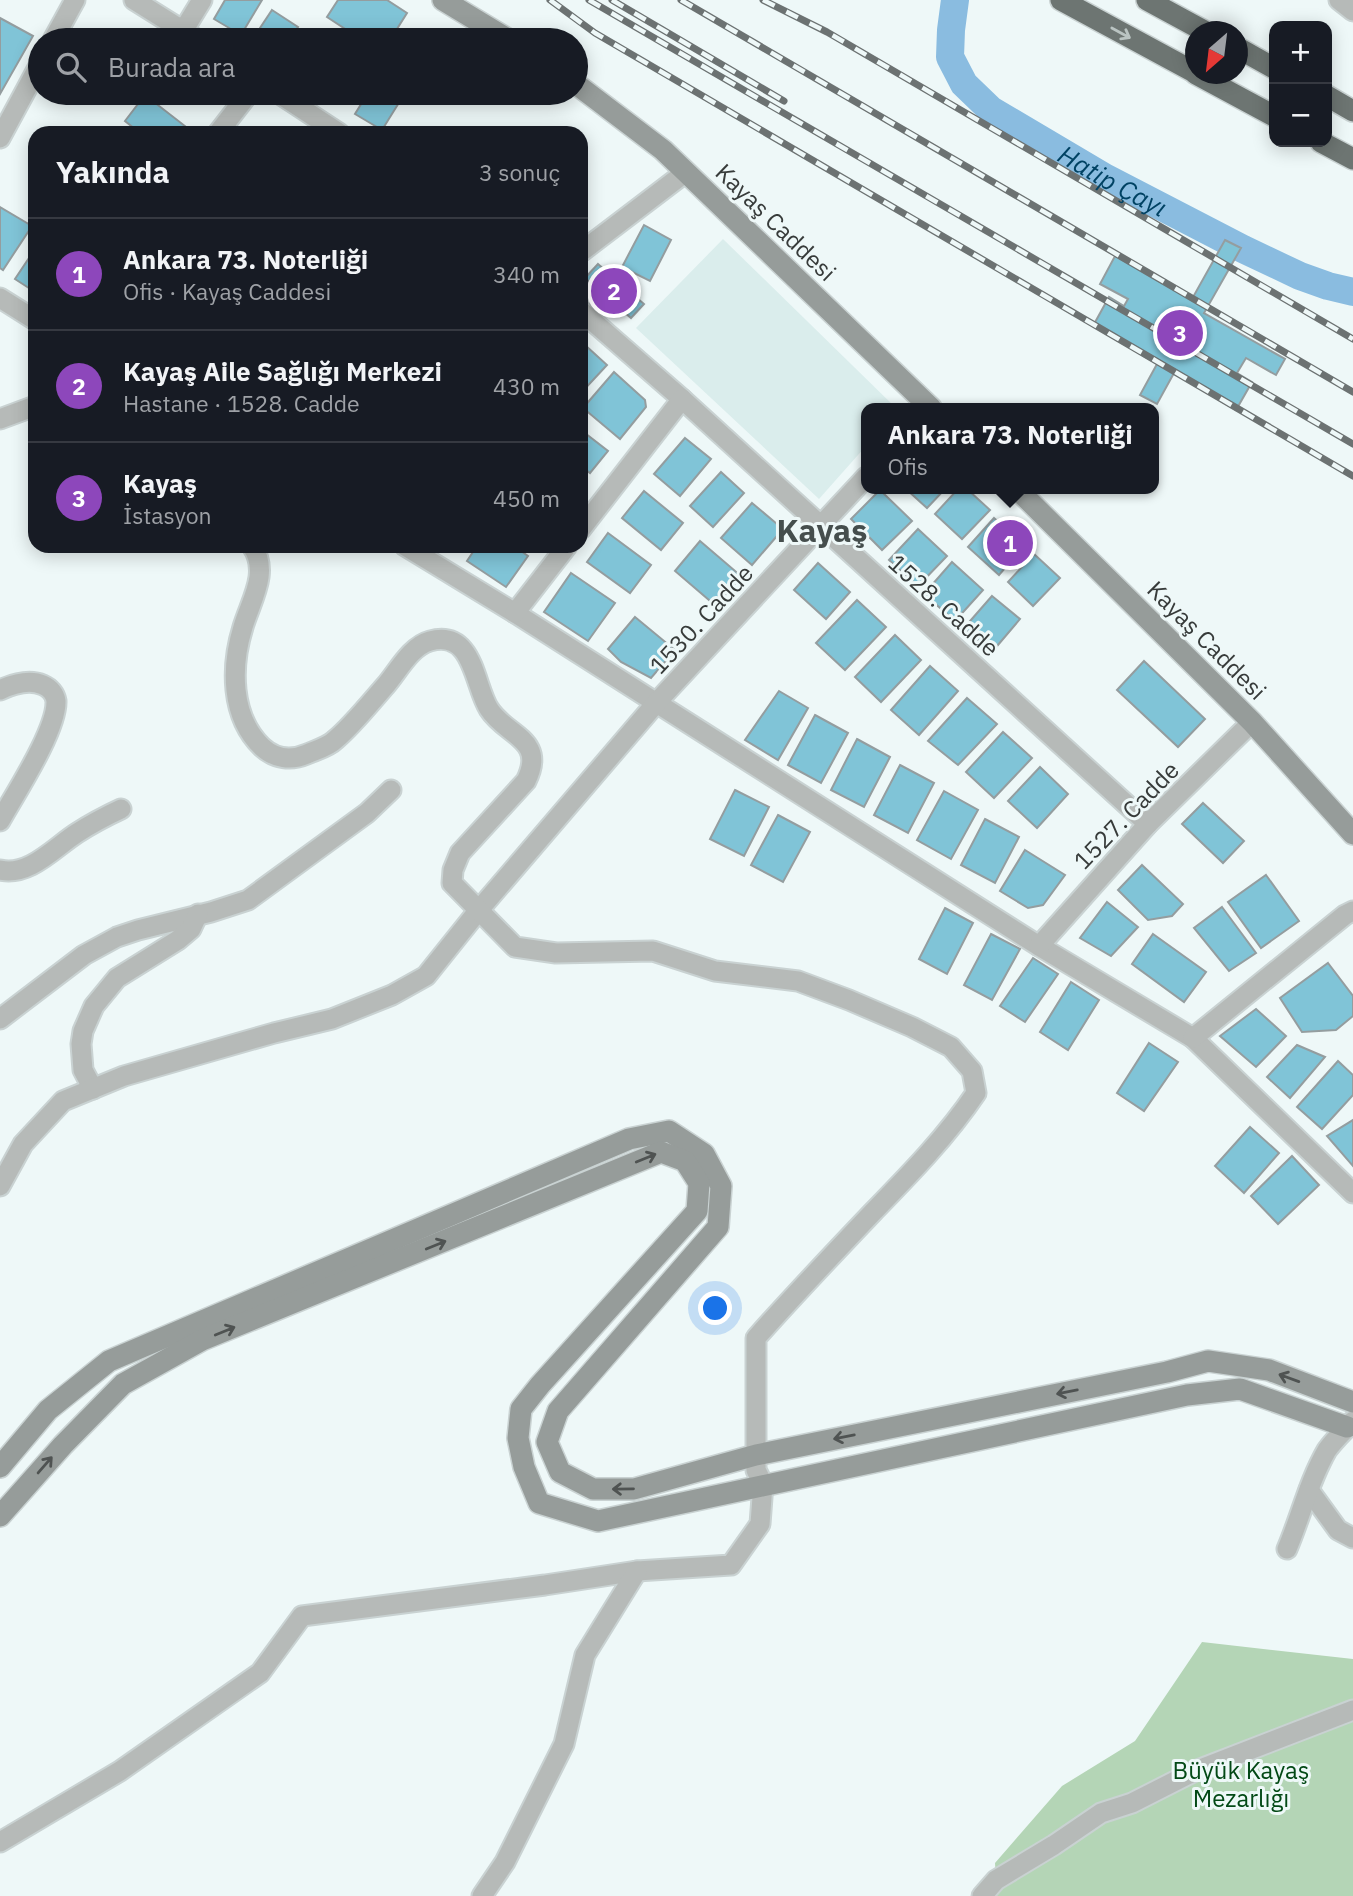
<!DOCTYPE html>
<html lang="tr">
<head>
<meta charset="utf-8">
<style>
	body { margin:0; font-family:"IBM Plex Sans",sans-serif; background:#242831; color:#f1f3f6 }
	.controls { position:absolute; right:21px; top:21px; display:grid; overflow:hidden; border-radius:14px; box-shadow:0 4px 18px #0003 }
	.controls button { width:63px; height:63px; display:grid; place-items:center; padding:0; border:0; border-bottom:2px solid #363941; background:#171b24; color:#f1f3f6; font:35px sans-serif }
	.compass { position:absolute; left:1185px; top:21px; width:63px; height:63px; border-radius:50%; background:#171b24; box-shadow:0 4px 18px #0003; rotate:208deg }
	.you { position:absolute; left:716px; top:1309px; width:24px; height:24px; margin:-18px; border:5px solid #fff; border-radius:50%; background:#1a73e8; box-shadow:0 0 0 10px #1a73e833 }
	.badge { display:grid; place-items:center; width:46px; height:46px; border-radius:50%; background:#8d47bb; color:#fff; font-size:23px; font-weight:700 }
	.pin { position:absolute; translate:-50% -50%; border:4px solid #fff; box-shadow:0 2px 7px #0006 }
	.popup { position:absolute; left:861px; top:403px; width:298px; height:91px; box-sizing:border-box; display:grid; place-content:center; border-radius:14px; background:#171b24; filter:drop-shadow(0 2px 5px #0005); font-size:23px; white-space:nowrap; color:#9ea1a6 }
	.popup b { font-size:26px; color:#f1f3f6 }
	.popup::after { content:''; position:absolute; left:50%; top:100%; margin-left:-14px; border:14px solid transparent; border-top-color:#171b24 }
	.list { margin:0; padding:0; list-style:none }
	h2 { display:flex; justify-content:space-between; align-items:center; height:91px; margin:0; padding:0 28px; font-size:30px }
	h2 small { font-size:23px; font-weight:400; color:#9ea1a6 }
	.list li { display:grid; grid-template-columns:46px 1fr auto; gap:21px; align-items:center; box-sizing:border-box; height:112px; padding:0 28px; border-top:2px solid #363941 }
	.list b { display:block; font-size:26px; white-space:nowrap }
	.list p { margin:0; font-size:23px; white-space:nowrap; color:#9ea1a6 }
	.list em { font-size:23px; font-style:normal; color:#9ea1a6 }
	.icon { flex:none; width:38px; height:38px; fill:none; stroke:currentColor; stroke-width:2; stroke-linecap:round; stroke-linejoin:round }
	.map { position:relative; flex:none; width:1353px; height:1896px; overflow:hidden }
	.search { position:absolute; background:#171b24; box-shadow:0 4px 18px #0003; left:28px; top:28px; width:560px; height:77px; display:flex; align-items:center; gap:18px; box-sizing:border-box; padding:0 24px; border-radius:38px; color:#9ea1a6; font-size:26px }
	.panel { position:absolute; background:#171b24; box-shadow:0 4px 18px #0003; left:28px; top:126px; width:560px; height:427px; border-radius:21px }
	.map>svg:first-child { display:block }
</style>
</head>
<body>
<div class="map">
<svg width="1353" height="1896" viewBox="0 0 1353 1896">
	<rect width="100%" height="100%" fill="#eef8f8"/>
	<polygon fill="#daedec" points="723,239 896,408 866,408 866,446 819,499 636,328"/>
	<polygon fill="#b4d5b6" points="1202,1642 1353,1659 1353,1896 997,1896 995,1863 1062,1786 1135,1741"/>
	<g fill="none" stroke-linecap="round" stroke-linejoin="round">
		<path stroke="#8abce0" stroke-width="28" id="s1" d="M955,0l-4,30 -1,27 14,27 27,26 115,68 137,71 57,27 28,10 25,6"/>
	</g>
	<g fill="#80c4d7" stroke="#949d9f" stroke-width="2">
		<polygon points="225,0 262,0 241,35 214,19"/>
		<polygon points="338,0 387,0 407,13 390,40 362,40 327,17"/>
		<polygon points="272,10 298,27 289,40 252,40"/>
		<polygon points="0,18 33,36 0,94"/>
		<polygon points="368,93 405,93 382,130 355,114"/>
		<polygon points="145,95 190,130 187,133 140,133 125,121"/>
		<polygon points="0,207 32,226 3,270 0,268"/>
		<polygon points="644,225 671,240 650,281 622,267"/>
		<polygon points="1225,240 1241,248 1204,313 1285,359 1276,375 1246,358 1237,373 1252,382 1236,410 1174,373 1157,404 1140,395 1157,364 1093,326 1109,297 1124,306 1128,299 1100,284 1115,256 1192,299"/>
		<polygon points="35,249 35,292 15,279"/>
		<polygon points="598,264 644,304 631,318 585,278"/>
		<polygon points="585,345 607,365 581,393 581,349"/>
		<polygon points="614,372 645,400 646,407 620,439 583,408"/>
		<polygon points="581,430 608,451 590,473 581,466"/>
		<polygon points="685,438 711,459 680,496 654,474"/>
		<polygon points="721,472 744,493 713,527 690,506"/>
		<polygon points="906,489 945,489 927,508"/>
		<polygon points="958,489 967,489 990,510 962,539 935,514"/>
		<polygon points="880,490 912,521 882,550 851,519"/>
		<polygon points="644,491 683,523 661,550 622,518"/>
		<polygon points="752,503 783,529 752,565 721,538"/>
		<polygon points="994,518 1025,545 999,575 968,547"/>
		<polygon points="918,529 947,556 918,586 889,560"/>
		<polygon points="608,533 651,565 630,593 587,562"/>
		<polygon points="700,541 741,576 716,606 675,571"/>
		<polygon points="477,546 514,546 528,556 506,587 467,561"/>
		<polygon points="1034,554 1060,578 1033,606 1008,582"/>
		<polygon points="952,562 983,590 955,621 924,594"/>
		<polygon points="818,563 850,592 826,619 794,590"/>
		<polygon points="571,573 615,603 588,641 544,612"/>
		<polygon points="992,596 1020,619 992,652 964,628"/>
		<polygon points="857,600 886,627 845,670 816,643"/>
		<polygon points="635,617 675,650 651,678 621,662 608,649"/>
		<polygon points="895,635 921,660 881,702 855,677"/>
		<polygon points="1144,661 1205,719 1178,747 1117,690"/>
		<polygon points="930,666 958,691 919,735 891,710"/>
		<polygon points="779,691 808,708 778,760 745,740"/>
		<polygon points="967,698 997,724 958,765 928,741"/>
		<polygon points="815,715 848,733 821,783 788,765"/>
		<polygon points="1003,732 1032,758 994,798 966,772"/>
		<polygon points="857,739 890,757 864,807 831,790"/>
		<polygon points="900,765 934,783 908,833 874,815"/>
		<polygon points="1040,767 1068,794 1037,828 1008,801"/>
		<polygon points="735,790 769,807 744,856 710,839"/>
		<polygon points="944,791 978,810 951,859 917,840"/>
		<polygon points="1203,803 1244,841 1223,863 1182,824"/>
		<polygon points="778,815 810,832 783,882 751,865"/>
		<polygon points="985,819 1019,837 995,883 961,865"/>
		<polygon points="1025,850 1065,875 1043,905 1028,908 1000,891"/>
		<polygon points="1142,865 1183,904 1172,916 1148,920 1118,890"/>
		<polygon points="1266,875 1299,921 1261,948 1228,902"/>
		<polygon points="1107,902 1138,927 1111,956 1080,938"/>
		<polygon points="1222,907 1256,953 1229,971 1194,928"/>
		<polygon points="945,908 973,923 947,974 919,959"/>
		<polygon points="991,934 1020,949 992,1000 964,985"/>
		<polygon points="1153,934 1206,972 1184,1002 1132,964"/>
		<polygon points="1033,958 1058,974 1025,1022 1000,1006"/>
		<polygon points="1328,963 1353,996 1353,1016 1336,1030 1302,1032 1280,998"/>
		<polygon points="1071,982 1099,1000 1068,1050 1040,1032"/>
		<polygon points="1256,1009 1286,1036 1256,1067 1220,1036"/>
		<polygon points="1149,1043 1178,1062 1144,1111 1117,1093"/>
		<polygon points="1297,1045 1325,1057 1290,1098 1267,1077"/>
		<polygon points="1338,1061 1353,1075 1353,1095 1322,1129 1297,1107"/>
		<polygon points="1353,1120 1353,1166 1327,1136"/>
		<polygon points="1250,1127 1279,1153 1244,1193 1215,1166"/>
		<polygon points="1292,1156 1319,1185 1278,1224 1251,1196"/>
	</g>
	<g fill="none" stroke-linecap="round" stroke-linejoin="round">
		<g stroke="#c9d2d2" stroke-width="23">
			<g id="street">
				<polyline points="134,0 198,40"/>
				<polyline points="1339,0 1353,11"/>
				<polyline points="183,31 202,0"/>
				<polyline points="53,40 75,0"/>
				<polyline points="278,93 339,133"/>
				<polyline points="218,133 249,93"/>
				<polyline points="0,138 40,64"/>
				<polyline points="581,252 686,172"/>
				<polyline points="0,298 35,320"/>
				<polyline points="581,311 682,399 1148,824"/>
				<polyline points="0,419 35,406"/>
				<polyline points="581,529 682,399"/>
				<polyline points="405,546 515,613 1039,946 1193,1038 1353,1193"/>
				<polyline points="515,613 567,546"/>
				<path d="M0,690c13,-6 29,-11 43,-5 7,3 12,9 13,16 1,29 -41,93 -56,120"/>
				<path d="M0,870c29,7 55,-23 77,-37 14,-9 29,-17 44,-24"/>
				<polyline points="1039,946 1148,824 1252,722"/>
				<polyline points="0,1019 84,955 117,937 138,930 211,912 248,900 367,813 391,790"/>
				<polyline points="1193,1038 1345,915 1353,911"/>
				<polyline points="93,1089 83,1070 81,1044 83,1031 94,1006 117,978 178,940 191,929 198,914"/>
				<polyline points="0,1186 23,1144 63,1101 124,1076 274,1033 332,1019 392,995 426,976 478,911 657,702 866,477"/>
				<polyline points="1309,1490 1338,1530 1353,1538"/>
				<path d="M1287,1549c14,-33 22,-68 40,-99 7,-10 18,-20 26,-29"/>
				<path d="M0,1842l120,-71 140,-98 42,-57 243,-31 92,-14 94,-6 29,-41 3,-40 -7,-14v-132c38,-43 78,-85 118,-127 36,-37 73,-75 102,-118l-4,-22 -21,-24 -39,-20 -63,-27 -51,-19 -83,-10 -62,-20 -97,2 -41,-6 -63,-64 1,-13 7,-17 66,-72c21,-42 -20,-45 -37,-72 -15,-23 -15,-80 -59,-68 -19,5 -32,30 -44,44 -15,17 -34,41 -51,55 -7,7 -19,10 -28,14 -16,7 -32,5 -45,-7 -32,-31 -31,-81 -19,-120 8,-27 27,-55 9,-81"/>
				<polyline points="482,1896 505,1862 564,1744 585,1655 637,1571"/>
				<polyline points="982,1896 996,1880 1054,1845 1101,1813 1132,1803 1195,1771 1353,1710"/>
			</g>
		</g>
		<g stroke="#c9d2d2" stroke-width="24">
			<g id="secondary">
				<polyline points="443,0 509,40"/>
				<polyline points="576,84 663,150 931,408"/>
				<polyline points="1017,489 1252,722 1353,834"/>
				<polyline points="0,1467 48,1410 109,1361 629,1139 669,1131 704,1154 721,1186 718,1227 558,1411 547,1442 560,1472 593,1489 634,1489 756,1455 1167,1372 1208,1361 1269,1370 1353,1402"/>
				<polyline points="0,1516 63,1445 123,1384 202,1340 661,1152 685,1161 699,1183 697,1211 540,1385 521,1409 518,1438 524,1467 539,1503 598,1521 1187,1395 1240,1389 1347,1427"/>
			</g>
		</g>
		<g stroke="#c9d2d2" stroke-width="24">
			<g id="highway">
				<polyline points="1061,0 1196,73"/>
				<polyline points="1147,0 1206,32"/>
				<polyline points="1238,48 1274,68"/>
				<polyline points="1196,74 1274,116"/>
				<polyline points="1327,96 1353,111"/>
				<polyline points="1321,142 1353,159"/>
			</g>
		</g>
		<use href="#street" stroke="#b6bab8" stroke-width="19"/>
		<use href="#secondary" stroke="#969c9a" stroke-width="21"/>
		<use href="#highway" stroke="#6d7572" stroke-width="21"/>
		<g stroke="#6c7272" stroke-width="7">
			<g id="rail">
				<polyline points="550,0 595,33 1353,476"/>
				<polyline points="589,0 1353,444"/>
				<polyline points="612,0 784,101"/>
				<polyline points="681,0 1353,392"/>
				<polyline points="763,0 827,32 1353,339"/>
			</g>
		</g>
		<use href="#rail" stroke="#eef8f8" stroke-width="4.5" stroke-dasharray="13" stroke-linecap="butt"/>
	</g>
	<defs><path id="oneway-shaft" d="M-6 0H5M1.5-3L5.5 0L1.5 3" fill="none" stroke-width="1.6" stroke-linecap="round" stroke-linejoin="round" transform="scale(1.75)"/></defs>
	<use stroke="#bac4c2" href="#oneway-shaft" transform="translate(1121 33) rotate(29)"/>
	<g stroke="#4f5352">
		<use href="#oneway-shaft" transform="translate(646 1158) rotate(-22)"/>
		<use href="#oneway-shaft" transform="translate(436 1245) rotate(-22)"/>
		<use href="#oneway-shaft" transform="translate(225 1331) rotate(-22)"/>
		<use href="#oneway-shaft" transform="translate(1289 1378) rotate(-160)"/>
		<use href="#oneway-shaft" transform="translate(1067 1392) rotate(169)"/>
		<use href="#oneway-shaft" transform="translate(844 1437) rotate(169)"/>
		<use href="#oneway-shaft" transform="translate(45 1465) rotate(-49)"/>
		<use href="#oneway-shaft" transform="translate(623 1489) rotate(179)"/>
	</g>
	<g text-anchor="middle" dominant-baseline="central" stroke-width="6" stroke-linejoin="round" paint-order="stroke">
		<g font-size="24" fill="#373b3a" stroke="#eef8f8">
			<text transform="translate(776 222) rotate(44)">Kayaş Caddesi</text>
			<text transform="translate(944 605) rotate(42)">1528. Cadde</text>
			<text transform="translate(701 619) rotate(-47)">1530. Cadde</text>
			<text transform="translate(1207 640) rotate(45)">Kayaş Caddesi</text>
			<text transform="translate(1126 815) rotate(-46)">1527. Cadde</text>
		</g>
		<g font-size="24" fill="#034916" stroke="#eef8f8">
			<text x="1241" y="1770">Büyük Kayaş<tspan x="1241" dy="28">Mezarlığı</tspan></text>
		</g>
		<g font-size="26" font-style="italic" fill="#004263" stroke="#eef8f8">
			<text stroke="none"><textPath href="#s1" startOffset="266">Hatip Çayı</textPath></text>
		</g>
		<g font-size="32" font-weight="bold" fill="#454e4d" stroke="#eef8f8">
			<text x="822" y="530">Kayaş</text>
		</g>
	</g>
</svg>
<div class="controls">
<button>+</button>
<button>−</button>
</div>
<svg class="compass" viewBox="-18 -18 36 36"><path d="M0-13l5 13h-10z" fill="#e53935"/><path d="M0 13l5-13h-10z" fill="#9ea1a6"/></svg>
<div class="you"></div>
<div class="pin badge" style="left:1010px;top:543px">1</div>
<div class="popup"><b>Ankara 73. Noterliği</b>Ofis</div>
<div class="pin badge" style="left:614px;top:291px">2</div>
<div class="pin badge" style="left:1180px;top:333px">3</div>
<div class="search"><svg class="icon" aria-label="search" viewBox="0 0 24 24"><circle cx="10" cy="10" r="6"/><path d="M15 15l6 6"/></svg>Burada ara</div>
<section class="panel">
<h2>Yakında<small>3 sonuç</small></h2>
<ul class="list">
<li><span class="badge">1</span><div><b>Ankara 73. Noterliği</b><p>Ofis · Kayaş Caddesi</p></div><em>340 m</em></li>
<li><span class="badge">2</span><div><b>Kayaş Aile Sağlığı Merkezi</b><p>Hastane · 1528. Cadde</p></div><em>430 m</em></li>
<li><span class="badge">3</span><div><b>Kayaş</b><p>İstasyon</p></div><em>450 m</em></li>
</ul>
</section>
</div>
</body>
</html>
